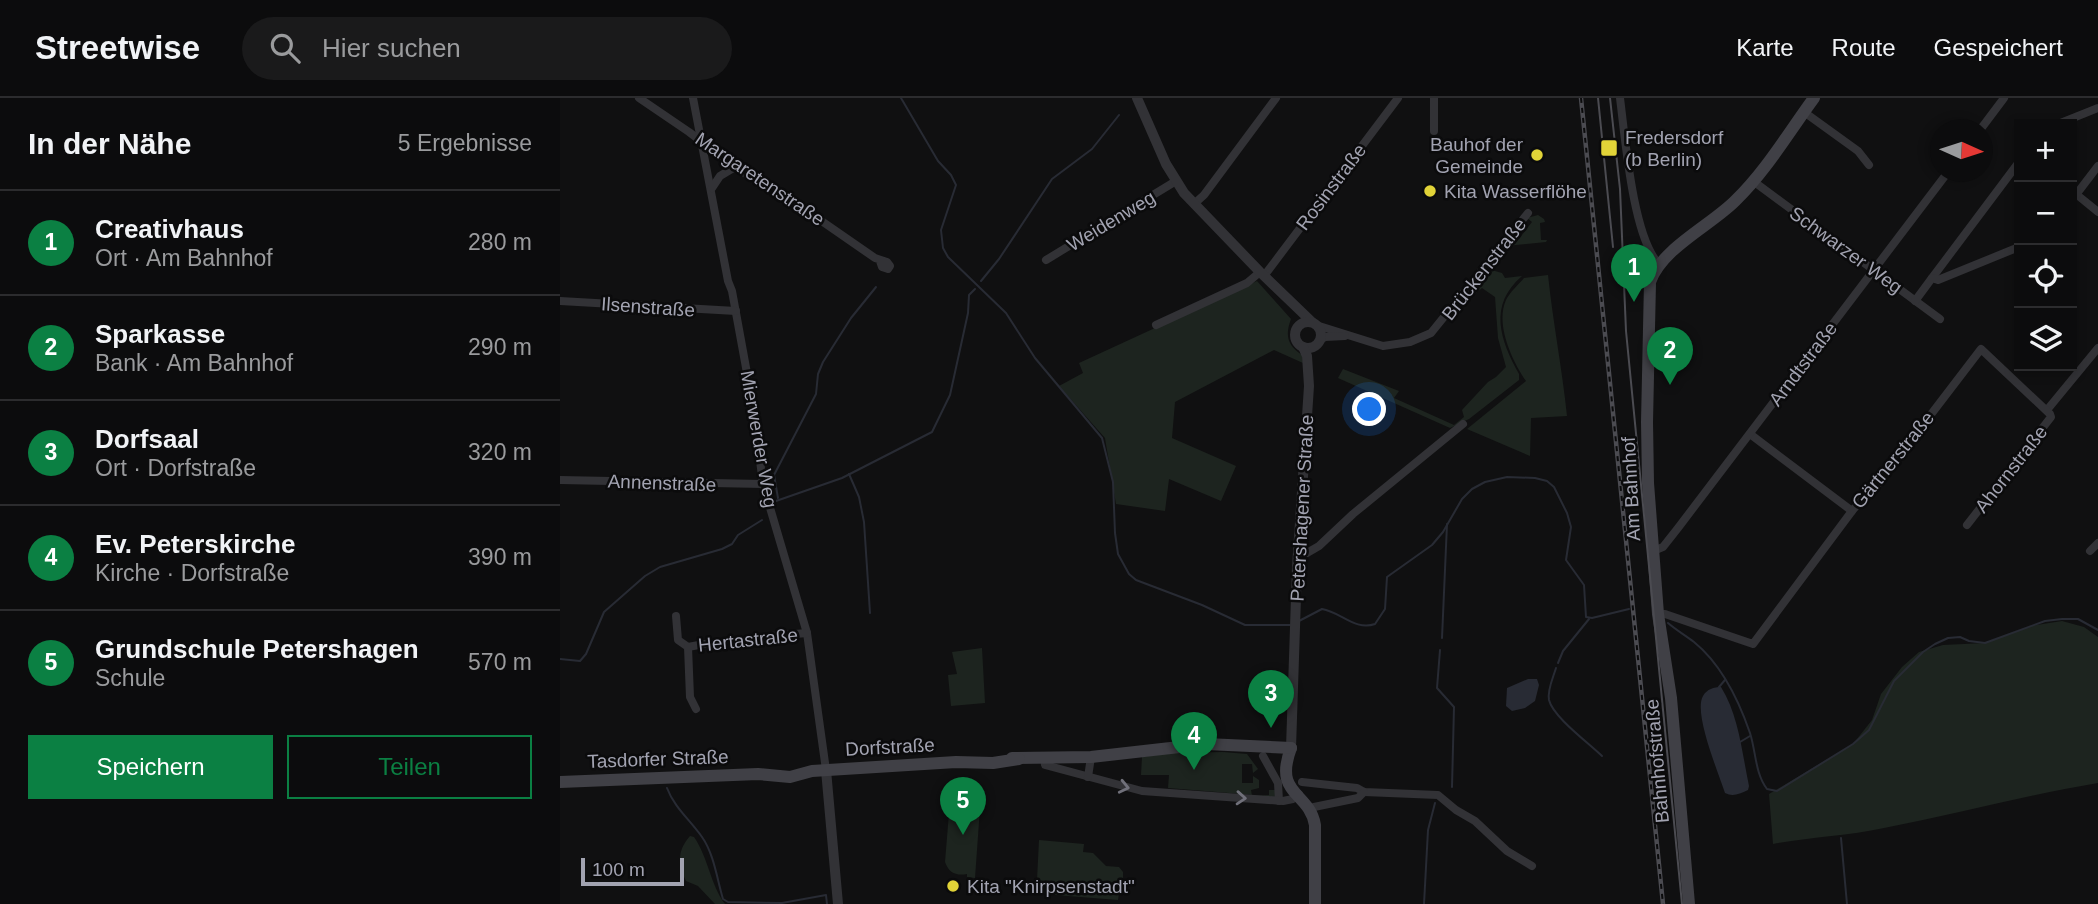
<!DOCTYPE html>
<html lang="de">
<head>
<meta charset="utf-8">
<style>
	body { margin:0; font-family:Helvetica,sans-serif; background:#1a1a1b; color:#f1f3f6 }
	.controls { position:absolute; right:21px; top:21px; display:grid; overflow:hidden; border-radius:0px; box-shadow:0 4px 10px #0003 }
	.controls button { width:63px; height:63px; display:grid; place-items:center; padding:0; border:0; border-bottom:2px solid #2c2c2e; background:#0c0c0d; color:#f1f3f6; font:35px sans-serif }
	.compass { position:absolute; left:1370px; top:21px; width:63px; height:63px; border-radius:50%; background:#0c0c0d; box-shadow:0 4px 10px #0003; rotate:93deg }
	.scale { position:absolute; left:21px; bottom:18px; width:103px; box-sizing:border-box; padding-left:7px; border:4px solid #a2a3b1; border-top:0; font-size:19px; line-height:24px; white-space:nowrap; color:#a2a3b1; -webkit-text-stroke:5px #0b0b0c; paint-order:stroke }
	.you { position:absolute; left:810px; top:312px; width:24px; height:24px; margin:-18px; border:5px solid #fff; border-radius:50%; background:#1a73e8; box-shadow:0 0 0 10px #1a73e833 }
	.badge { display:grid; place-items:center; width:46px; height:46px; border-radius:50%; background:#0b8043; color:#fff; font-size:23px; font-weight:700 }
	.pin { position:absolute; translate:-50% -58px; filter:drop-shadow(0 2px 4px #0008) }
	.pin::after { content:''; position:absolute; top:37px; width:24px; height:21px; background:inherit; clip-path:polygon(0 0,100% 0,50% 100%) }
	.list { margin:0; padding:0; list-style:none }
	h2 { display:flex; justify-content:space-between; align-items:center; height:91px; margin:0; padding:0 28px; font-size:30px }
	h2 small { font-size:23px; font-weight:400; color:#9a9b9d }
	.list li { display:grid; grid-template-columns:46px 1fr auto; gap:21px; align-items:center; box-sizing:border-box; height:105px; padding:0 28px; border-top:2px solid #2c2c2e }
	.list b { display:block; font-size:26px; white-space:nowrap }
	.list p { margin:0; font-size:23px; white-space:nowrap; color:#9a9b9d }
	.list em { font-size:23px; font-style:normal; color:#9a9b9d }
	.actions { display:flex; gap:14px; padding:21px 28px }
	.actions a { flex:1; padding:16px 0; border:2px solid #0b8043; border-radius:0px; text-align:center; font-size:24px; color:#0b8043 }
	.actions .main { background:#0b8043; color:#fff }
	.icon { flex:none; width:38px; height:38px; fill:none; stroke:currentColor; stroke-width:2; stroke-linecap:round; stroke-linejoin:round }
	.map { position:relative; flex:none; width:1538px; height:806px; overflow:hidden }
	header { display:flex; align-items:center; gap:42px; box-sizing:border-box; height:98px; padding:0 35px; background:#0c0c0d; border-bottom:2px solid #2c2c2e }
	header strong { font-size:33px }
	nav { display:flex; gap:38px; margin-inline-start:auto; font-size:24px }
	.search { width:490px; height:63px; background:#1a1a1b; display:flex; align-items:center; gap:18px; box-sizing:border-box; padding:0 24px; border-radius:38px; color:#9a9b9d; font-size:26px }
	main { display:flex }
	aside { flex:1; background:#0c0c0d }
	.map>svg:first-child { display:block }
</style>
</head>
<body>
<header>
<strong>Streetwise</strong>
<div class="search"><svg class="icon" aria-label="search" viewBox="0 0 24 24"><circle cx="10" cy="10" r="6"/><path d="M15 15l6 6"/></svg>Hier suchen</div>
<nav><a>Karte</a><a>Route</a><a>Gespeichert</a></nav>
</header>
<main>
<aside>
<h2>In der Nähe<small>5 Ergebnisse</small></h2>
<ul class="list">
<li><span class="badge">1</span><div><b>Creativhaus</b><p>Ort · Am Bahnhof</p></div><em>280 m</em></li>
<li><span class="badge">2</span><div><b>Sparkasse</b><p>Bank · Am Bahnhof</p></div><em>290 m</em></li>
<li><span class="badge">3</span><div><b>Dorfsaal</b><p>Ort · Dorfstraße</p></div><em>320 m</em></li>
<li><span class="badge">4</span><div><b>Ev. Peterskirche</b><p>Kirche · Dorfstraße</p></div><em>390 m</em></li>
<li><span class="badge">5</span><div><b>Grundschule Petershagen</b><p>Schule</p></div><em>570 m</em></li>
</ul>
<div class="actions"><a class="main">Speichern</a><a>Teilen</a></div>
</aside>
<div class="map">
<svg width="1538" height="806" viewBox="0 0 1538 806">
	<rect width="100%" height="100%" fill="#101011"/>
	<g fill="#1d241f">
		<polygon points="978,117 984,121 985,124 980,125 981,142 987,142 986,144 946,148 950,143 955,146 972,124 967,120"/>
		<path d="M928,171l14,4 3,5 17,-2c-34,29 -22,64 -3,98v6l-50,39 -19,9 -112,-50 5,-9 56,22 -5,7 60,27 10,-8 -2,-7 26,-28 8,-5 10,-10 -8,-29 -3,-41 -13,-9 -7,6 -4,-4z"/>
		<path d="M988,177c5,48 14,93 19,141l-36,2 -1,38 -63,-27 59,-48c-14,-20 -31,-57 -20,-81 4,-8 12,-15 18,-22z"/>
		<path d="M697,183l34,38c-6,16 -4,26 11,36l1,8 -29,-13 -99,52 -3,36 64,28 -15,35 -52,-22 -4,32 -49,-7 -11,-66 -46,-52 24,-13 -4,-10z"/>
		<path d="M1502,523l22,6 14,10v146c-72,12 -142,31 -214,45 -36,8 -74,9 -111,16l-4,-50 84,-50 19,-24 9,-26 21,-27 17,-15 24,-7 42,-2 46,-17z"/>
		<polygon points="422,550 425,605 391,608 388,577 397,576 392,554"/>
		<polygon points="663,654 687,656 698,671 693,675 692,666 682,666 682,685 693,685 693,678 699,682 699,690 691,692 692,698 709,697 709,692 715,692 717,699 608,690 609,677 581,677 582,659 611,655"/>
		<path d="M416,710h4l-5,70 -8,-1v-3c-11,2 -18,-1 -22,-12l4,-49 5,2 10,-3 11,5z"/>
		<path d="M130,738l4,1c14,20 17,49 31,67h-10l-17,-18 -12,-5c-8,-18 -9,-30 4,-45z"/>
		<polygon points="479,742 524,746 523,754 533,755 546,768 559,769 563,774 563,786 560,789 558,802 483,796 484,786 477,782"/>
	</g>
	<g fill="#282b34">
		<polygon points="968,581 977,581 979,587 975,603 965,610 952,613 946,608 947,590"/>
		<path d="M1161,589c18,29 21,66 28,99l-1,4c-9,4 -15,7 -23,3 -6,-19 -32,-80 -22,-97 4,-7 11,-9 18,-9z"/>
	</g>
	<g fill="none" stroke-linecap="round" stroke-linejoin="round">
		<g stroke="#282b34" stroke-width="2">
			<polyline points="341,0 378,63 391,77 396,87 381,132 383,150 388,159 446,215 475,260 542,340 553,384 555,435 558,456 569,476 576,482 642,507 685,527 731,527"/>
			<polyline points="421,183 439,161 492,81 532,51 559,17"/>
			<polyline points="289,376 299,399 304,424 310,515"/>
			<polyline points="218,400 214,377 256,296 258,276 263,264 291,220 316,189"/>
			<polyline points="216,403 282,380 372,334 390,297 408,215 409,197 415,191"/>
			<path d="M739,523l23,-12c19,3 33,22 53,15l10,-15 2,-32 45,-32 11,-13 19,-33 10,-10 13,-7 22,-5 28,1 12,3 7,6 13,26 4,14 -5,33 18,25 2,32 6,1 37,-9"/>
			<path d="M1108,525c8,7 17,12 26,19 27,22 45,59 56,91 6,19 5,40 17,56l10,2 76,-47 16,-14 25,-49 29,-29 12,-8 13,-6 12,-1 9,4 16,2 60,-22 17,-2h16l20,11"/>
			<polyline points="882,540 887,426"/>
			<polyline points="880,552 877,590 894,609 892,689"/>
			<polyline points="0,561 20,563 26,556 44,514 85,478 100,469 162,451 172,446 178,437 202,422"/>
			<polyline points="998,565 1003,553 1029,521"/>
			<path d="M996,570c-3,10 -9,22 -7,32 4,17 41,44 53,56"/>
			<polyline points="1159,589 1165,582"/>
			<polyline points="1180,644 1190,638"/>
			<path d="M107,690c7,19 23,32 35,49 12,17 15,42 21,62l5,3 54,1 44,-8 1,9"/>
			<polyline points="1281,740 1287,806"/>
			<polyline points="864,806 868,732 875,705"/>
		</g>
		<g stroke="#323236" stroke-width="8">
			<polyline points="79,0 129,34 175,69 263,124 315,160 327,164 330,168 328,171 322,169 320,163"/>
			<polyline points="133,0 168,183 172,193 193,308 203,386 247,535 266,672"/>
			<polyline points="874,0 874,33"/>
			<path d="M1060,0c5,39 13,140 39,166"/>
			<polyline points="1244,14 1298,53 1309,67"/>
			<polyline points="1498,26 1538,10"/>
			<polyline points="1420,32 1444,0"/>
			<polyline points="1193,83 1380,221"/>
			<polyline points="152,90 160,78 175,69"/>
			<polyline points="1516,96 1538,114"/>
			<polyline points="1512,102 1538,68"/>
			<polyline points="634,106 644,97 716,0"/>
			<polyline points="486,162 616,83"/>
			<polyline points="704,178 838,0"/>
			<polyline points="1372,180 1459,64"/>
			<polyline points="0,203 176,213"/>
			<polyline points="1355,203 1372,180 1378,182 1459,149"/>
			<polyline points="596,227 687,185 700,174"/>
			<polyline points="756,227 823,248 850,244 871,235 968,115"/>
			<polyline points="759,243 765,239 785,238"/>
			<polyline points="1487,312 1538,250"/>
			<polyline points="1190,336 1292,413"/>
			<polyline points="0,382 203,386"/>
			<polyline points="1093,453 1103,449 1118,430 1388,74"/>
			<polyline points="1530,453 1538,445"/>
			<polyline points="738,455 747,455 759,448 793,416 903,326"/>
			<polyline points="1098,516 1105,516 1193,546 1292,413 1308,394 1317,387 1421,251 1490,316 1491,319 1407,427"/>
			<polyline points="116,518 118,542 128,549"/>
			<polyline points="136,611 130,599 128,549 144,546 201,544 211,538 247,535"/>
			<polyline points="703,658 718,685 719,703"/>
			<polyline points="484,660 485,667 582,693 723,703 733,701 739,696"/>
			<polyline points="528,679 531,659"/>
			<polyline points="742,684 797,690 804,694 878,697 896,712 915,723 947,753 972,768"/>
			<polyline points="750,712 754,709 798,700 804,694"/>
		</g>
		<g stroke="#323236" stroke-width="10">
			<polyline points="577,0 606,66 624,95 700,174 752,224"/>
			<circle cx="748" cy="237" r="13"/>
			<polyline points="731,650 737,469 749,288 747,258 743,249"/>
			<polyline points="266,672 278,806"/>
		</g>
		<g stroke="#404046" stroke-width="12">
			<path d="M731,650c-18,48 18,43 24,77v79"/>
			<polyline points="452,660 531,659 646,646 731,650"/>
			<polyline points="0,684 198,676 230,679 252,673 396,664 433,665 459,661"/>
			<path d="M1129,806l-18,-206 -13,-84 -10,-131 -1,-61 3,-140c12,-34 60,-56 85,-81 31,-30 54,-69 79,-103"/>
		</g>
		<g stroke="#4b4b51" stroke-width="2">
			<polyline points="1038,0 1053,149"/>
			<polyline points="1050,0 1060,91 1066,233 1122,806"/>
		</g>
		<g stroke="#4b4b51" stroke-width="4.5">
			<polyline id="rail" points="1021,0 1103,806"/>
		</g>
		<use href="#rail" stroke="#0b0b0c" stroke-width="2" stroke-dasharray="5" stroke-linecap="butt"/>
	</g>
	<defs><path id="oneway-chevron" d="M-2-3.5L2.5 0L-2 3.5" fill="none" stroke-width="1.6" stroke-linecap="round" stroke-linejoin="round" transform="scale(1.75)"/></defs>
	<g stroke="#70707a">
		<use href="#oneway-chevron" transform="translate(564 689) rotate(13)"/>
		<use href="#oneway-chevron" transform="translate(681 700) rotate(4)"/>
	</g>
	<g fill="#e1d338" stroke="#0b0b0c" stroke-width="2.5">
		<rect x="1040" y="41" width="18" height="18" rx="3.5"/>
		<circle cx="977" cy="57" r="7"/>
		<circle cx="870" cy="93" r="7"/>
		<circle cx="393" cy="788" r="7"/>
	</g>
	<g text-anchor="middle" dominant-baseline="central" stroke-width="5" stroke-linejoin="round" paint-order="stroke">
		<g font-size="19" fill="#a2a3b1" stroke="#0b0b0c" text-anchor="start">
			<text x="1065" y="39">Fredersdorf<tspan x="1065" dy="22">(b Berlin)</tspan></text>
			<text x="963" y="46" text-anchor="end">Bauhof der<tspan x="963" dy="22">Gemeinde</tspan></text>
			<text x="884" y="93">Kita Wasserflöhe</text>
			<text x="407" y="788">Kita "Knirpsenstadt"</text>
		</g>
		<g font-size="19" fill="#a2a3b1" stroke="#0b0b0c">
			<text transform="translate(200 81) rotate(34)">Margaretenstraße</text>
			<text transform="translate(771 89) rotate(-53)">Rosinstraße</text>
			<text transform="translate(551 123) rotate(-31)">Weidenweg</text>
			<text transform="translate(1286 152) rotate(36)">Schwarzer Weg</text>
			<text transform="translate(924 171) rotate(-52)">Brückenstraße</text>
			<text transform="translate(88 209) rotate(4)">Ilsenstraße</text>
			<text transform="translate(1243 266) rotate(-53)">Arndtstraße</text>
			<text transform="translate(199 341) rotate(80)">Mierwerder Weg</text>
			<text transform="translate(1333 362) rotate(-51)">Gärtnerstraße</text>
			<text transform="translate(1451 371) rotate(-52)">Ahornstraße</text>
			<text transform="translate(102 385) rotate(2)">Annenstraße</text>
			<text transform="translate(1071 391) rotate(-93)">Am Bahnhof</text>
			<text transform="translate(742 410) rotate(-87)">Petershagener Straße</text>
			<text transform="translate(188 542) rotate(-6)">Hertastraße</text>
			<text transform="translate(330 649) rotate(-3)">Dorfstraße</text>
			<text transform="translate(98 661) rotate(-2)">Tasdorfer Straße</text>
			<text transform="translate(1097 663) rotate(-95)">Bahnhofstraße</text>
		</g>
	</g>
</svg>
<div class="controls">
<button>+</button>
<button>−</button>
<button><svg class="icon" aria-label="locate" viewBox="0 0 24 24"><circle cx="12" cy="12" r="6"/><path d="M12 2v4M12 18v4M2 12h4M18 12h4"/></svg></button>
<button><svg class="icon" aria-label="layers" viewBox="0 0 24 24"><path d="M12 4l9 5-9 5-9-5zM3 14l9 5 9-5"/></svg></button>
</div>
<svg class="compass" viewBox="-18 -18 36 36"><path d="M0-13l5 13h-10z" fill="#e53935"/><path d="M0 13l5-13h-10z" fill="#9a9b9d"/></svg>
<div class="scale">100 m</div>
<div class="you"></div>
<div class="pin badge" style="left:1074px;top:204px">1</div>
<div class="pin badge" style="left:1110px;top:287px">2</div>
<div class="pin badge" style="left:711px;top:630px">3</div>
<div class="pin badge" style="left:634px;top:672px">4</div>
<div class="pin badge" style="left:403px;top:737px">5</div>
</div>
</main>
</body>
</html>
